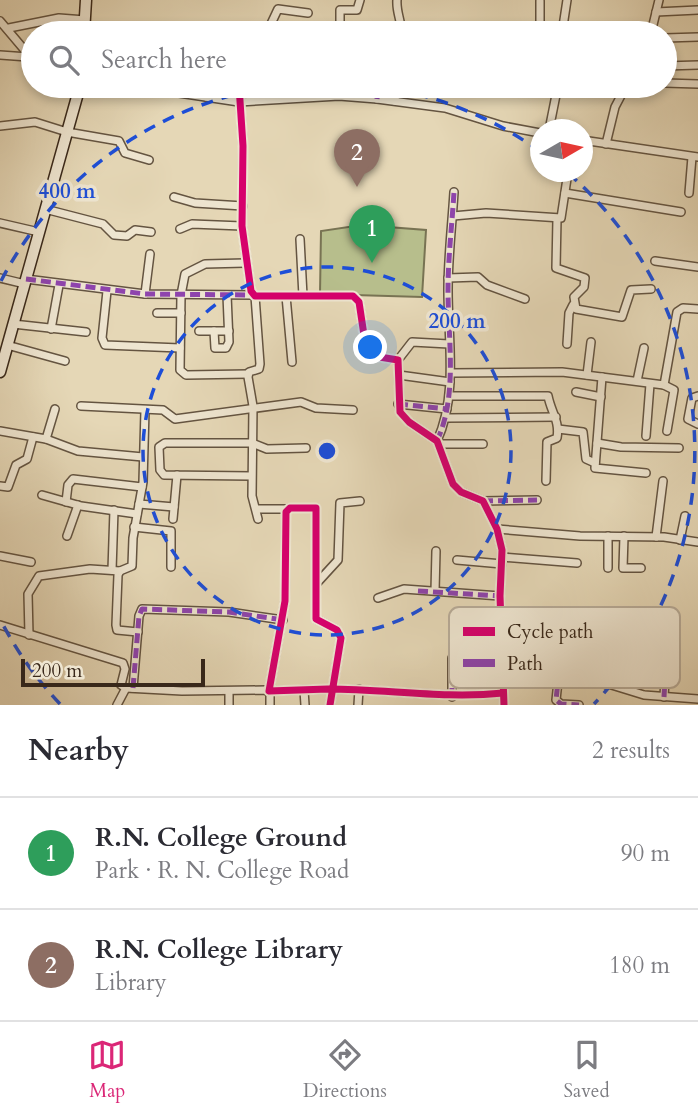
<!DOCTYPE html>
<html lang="en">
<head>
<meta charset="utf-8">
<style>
	body { margin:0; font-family:Cardo,serif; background:#f7f7f7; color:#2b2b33 }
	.compass { position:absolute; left:530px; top:119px; width:63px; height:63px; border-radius:50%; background:#fff; box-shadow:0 4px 10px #0003; rotate:81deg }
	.scale { position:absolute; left:21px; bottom:18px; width:184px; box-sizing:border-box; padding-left:7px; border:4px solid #39281a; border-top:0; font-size:19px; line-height:24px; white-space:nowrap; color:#39281a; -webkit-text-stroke:5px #eee5d0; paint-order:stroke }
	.you { position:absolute; left:371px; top:348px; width:24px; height:24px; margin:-18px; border:5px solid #fff; border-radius:50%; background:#1a73e8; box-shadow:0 0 0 10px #1a73e833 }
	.badge { display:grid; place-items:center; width:46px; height:46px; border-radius:50%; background:#db2777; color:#fff; font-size:23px; font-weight:700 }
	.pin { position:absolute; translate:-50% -58px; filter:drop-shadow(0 2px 4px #0008) }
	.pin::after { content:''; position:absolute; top:37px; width:24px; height:21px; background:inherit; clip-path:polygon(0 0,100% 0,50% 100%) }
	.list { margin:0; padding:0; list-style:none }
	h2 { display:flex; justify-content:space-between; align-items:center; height:91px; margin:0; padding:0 28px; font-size:30px }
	h2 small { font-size:23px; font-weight:400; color:#7c7c81 }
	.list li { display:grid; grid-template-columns:46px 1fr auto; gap:21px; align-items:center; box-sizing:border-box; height:112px; padding:0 28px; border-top:2px solid #e1e1e2 }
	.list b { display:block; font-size:26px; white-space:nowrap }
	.list p { margin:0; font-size:23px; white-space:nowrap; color:#7c7c81 }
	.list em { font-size:23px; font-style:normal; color:#7c7c81 }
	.icon { flex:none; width:38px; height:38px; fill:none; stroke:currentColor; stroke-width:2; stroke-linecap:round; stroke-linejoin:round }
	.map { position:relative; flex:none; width:698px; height:705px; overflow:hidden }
	.search { position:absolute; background:#fff; box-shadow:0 4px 10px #0003; left:21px; right:21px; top:21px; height:77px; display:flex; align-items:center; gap:18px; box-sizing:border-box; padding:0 24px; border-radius:38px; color:#7c7c81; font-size:26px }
	.sheet { height:315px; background:#fff }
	nav { display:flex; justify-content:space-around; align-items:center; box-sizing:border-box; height:98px; border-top:2px solid #e1e1e2; background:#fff; font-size:19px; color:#7c7c81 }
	nav a { display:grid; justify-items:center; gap:4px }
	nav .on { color:#db2777 }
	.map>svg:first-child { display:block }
</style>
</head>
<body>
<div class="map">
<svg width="698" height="705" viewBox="0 0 698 705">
	<rect width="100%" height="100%" fill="#e5d7b6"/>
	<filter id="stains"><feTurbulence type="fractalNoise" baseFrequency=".00286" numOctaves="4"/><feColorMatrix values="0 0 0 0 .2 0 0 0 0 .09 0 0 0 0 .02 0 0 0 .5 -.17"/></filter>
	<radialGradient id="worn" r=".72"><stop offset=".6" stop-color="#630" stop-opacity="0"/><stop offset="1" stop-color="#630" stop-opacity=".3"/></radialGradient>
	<polygon fill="#b7be8c" stroke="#787353" stroke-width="2" points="362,225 426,230 422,297 320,294 321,231"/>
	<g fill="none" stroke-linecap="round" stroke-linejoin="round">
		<g stroke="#645441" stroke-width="10">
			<g id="minor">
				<path d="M397,0c-1,13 5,21 4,33"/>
				<polyline points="540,1 540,26 544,33"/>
				<polyline points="656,12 698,10"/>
				<polyline points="0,21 33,60"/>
				<polyline points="9,28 59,18 85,20"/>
				<polyline points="383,29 401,30"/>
				<polyline points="214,33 220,28 270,26 278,9 308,13"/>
				<polyline points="340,33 340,10 357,10 360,0"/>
				<polyline points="562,33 567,0"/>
				<polyline points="651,33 659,0"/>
				<polyline points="665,38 698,37"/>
				<polyline points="0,55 28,57"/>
				<polyline points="665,66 698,65"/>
				<polyline points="665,83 698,84"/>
				<polyline points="132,86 239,102 339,96 377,99 445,108 503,126 540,133"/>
				<polyline points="239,86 243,146 242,226 251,291 255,296 353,296 359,302 367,355 398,360 400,412 409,422 437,441 453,484 461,492 483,501 497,529 502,550 500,596 504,705"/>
				<polyline points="206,97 208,86"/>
				<polyline points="377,99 378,86"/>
				<polyline points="395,101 396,86"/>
				<polyline points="0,126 35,122 67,132 119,141 125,153 149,160"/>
				<polyline points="549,130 556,95"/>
				<polyline points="582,140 698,157"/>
				<polyline points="606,144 615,107 626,86"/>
				<polyline points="565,193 681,212"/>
				<polyline points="689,193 692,157"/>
				<polyline points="174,197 195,203 243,206"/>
				<polyline points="45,209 103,224 114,235 127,236 135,230 151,232"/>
				<polyline points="453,216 486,213 561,218 568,172"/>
				<polyline points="557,219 556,268 585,278 584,287 574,297 576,309 622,317 631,290 651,289"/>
				<polyline points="0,223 39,232"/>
				<polyline points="180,229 192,224 242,226"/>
				<polyline points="300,239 303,296"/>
				<polyline points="655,261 698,267"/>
				<polyline points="245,263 205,264 185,274 181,295 180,370 186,375 248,374"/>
				<polyline points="0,278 25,284"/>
				<polyline points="448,278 478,277 487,285 525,299"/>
				<polyline points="26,279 145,294 253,295"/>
				<polyline points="107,291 102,338 105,345 180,348"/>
				<polyline points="145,294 150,254"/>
				<polyline points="255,296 260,364 259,369 249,372 248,377 253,406 252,496 258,519"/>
				<polyline points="286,296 292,362"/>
				<polyline points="157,313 181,313"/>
				<polyline points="13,324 86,332"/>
				<polyline points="51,329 59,285"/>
				<polyline points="199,331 229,331"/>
				<polyline points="214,331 215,348 226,348 229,342 227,295"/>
				<polyline points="567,344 569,313 573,305"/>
				<polyline points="7,345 65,361"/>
				<polyline points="398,360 412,342 449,344"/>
				<polyline points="451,373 562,372 664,385 677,312 683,308 698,309"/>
				<polyline points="399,375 450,382"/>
				<polyline points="587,375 591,342"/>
				<polyline points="602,377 595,468 646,473"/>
				<polyline points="637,381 644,348"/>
				<polyline points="664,385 674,390 667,431"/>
				<polyline points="576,392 601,397"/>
				<path d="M449,396h99c3,16 12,25 9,42l-10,4 -1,39"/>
				<polyline points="698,396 692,398 688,419 698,424"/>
				<polyline points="398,404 447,409"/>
				<polyline points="81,406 163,410 175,419 301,402 316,408 353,410"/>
				<polyline points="446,418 556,417"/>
				<polyline points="558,429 583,432 586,459 595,463"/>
				<polyline points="0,431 46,439 78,451 143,457"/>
				<polyline points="646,436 650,384"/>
				<polyline points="46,439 55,409"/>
				<path d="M437,441c21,-46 11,-101 11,-151 0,-32 4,-65 6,-98"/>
				<polyline points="597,443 621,447 679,448"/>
				<polyline points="439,444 483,444"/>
				<polyline points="251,476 164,475 160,470 159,447 165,443 252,443 267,449 306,448"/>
				<polyline points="0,486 8,487 16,465 27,459 33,437"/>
				<polyline points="42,495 81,506 137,514"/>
				<polyline points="483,501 537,500"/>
				<polyline points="66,502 68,485 73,479 142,487"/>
				<polyline points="139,504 174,507"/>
				<polyline points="257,509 287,509"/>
				<polyline points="173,519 177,475"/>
				<polyline points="134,527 171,531 171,567"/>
				<polyline points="497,529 580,536 664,537 698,542"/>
				<polyline points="67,536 78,505"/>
				<polyline points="608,536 608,568"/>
				<polyline points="624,536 623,568 641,568"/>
				<polyline points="656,537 663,481"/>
				<polyline points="680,540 685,516"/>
				<polyline points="0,556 31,562"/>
				<polyline points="502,557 577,563"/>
				<polyline points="457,560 502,564"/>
				<polyline points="112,570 114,510"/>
				<polyline points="316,584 338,560 340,503 360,501"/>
				<polyline points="435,591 436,551"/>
				<polyline points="378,598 404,589 500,596"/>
				<polyline points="0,625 123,663 125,669 121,685 126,688 182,691 266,690 270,694 270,705"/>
				<polyline points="138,632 117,630 116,625 118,575 120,571 132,566 133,538 143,482 145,410"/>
				<polyline points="29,635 28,594 39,576 90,569 120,571"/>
				<polyline points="452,658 452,697"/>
				<polyline points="504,665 579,675 644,695 698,699"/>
				<polyline points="559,672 556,700 561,704 579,705"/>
				<polyline points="579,675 588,618"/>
				<polyline points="606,685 617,622"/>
				<polyline points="133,688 139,616 142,609 229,612 283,620"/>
				<polyline points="304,690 305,705"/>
				<polyline points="664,697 666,661"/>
				<polyline points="117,705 126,688"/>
				<polyline points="229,705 229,691"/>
				<path d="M330,705l11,-67 -4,-8 -21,-11v-111h-26l-4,4 -1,89 -16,90 59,-2c59,0 116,10 175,4"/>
				<polyline points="358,705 359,689"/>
			</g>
		</g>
		<g stroke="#39281a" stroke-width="13">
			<g id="secondary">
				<polyline points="84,33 86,0"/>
				<polyline points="0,372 80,86"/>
			</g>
		</g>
		<use href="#minor" stroke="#eee5d0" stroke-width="7"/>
		<use href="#secondary" stroke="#eee5d0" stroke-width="10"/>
		<g stroke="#8e44ad" stroke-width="5" stroke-dasharray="10 5" stroke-linecap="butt">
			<polyline points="377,99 378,86"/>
			<polyline points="26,279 145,294 253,295"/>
			<polyline points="398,404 447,409"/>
			<path d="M437,441c21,-46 11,-101 11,-151 0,-32 4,-65 6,-98"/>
			<polyline points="483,501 537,500"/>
			<polyline points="418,591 500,596"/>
			<polyline points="452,658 452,697"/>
			<polyline points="559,672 556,700 561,704 579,705"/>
			<polyline points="133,688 139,616 142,609 229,612 283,620"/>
			<polyline points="664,697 666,661"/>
		</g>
		<g stroke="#eee5d0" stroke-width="11">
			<g id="cycleway">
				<polyline points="239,86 243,146 242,226 251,291 255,296 353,296 359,302 367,355 398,360 400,412 409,422 437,441 453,484 461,492 483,501 497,529 502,550 500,596 504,705"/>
				<path d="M330,705l11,-67 -4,-8 -21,-11v-111h-26l-4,4 -1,89 -16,90 59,-2c59,0 116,10 175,4"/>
			</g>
		</g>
		<use href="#cycleway" stroke="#d6006c" stroke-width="7"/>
	</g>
	<g fill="none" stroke="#1d4ed8" stroke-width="3.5" stroke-dasharray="12 9">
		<circle cx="327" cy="451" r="184"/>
		<path d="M60 704A368 368 0 0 1 1 621M1 281A368 368 0 0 1 279 86M375 86A368 368 0 0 1 538 150M568 173A368 368 0 0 1 594 704"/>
	</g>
	<rect x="449" y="607" width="231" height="81" rx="10" fill="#eee5d0" stroke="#b8ac99" stroke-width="2"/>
	<rect x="463" y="627" width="32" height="9" fill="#d6006c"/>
	<rect x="463" y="659" width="32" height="8" fill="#8e44ad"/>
	<g font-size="19" fill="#39281a">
		<text x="507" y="638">Cycle path</text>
		<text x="507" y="670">Path</text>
	</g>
	<circle cx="327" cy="451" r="10" fill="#1d4ed8" stroke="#eee5d0" stroke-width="3.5"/>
	<g font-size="21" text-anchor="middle" font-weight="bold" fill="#1d4ed8" stroke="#eee5d0" stroke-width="7" stroke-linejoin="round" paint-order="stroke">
		<text x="67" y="198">400 m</text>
		<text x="457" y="328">200 m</text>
	</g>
	<rect width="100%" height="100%" filter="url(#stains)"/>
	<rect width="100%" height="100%" fill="url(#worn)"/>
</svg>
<svg class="compass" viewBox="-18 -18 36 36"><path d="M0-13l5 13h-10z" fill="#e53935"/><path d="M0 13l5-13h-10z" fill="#7c7c81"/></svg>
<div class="scale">200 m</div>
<div class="you"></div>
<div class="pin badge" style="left:372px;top:263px;background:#2e9e5b">1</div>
<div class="pin badge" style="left:357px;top:187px;background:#8d6e63">2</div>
<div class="search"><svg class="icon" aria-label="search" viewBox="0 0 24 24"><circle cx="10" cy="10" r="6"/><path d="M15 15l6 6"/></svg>Search here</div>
</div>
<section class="sheet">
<h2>Nearby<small>2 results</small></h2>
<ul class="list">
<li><span class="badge" style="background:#2e9e5b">1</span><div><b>R.N. College Ground</b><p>Park · R. N. College Road</p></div><em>90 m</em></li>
<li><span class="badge" style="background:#8d6e63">2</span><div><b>R.N. College Library</b><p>Library</p></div><em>180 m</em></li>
</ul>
</section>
<nav>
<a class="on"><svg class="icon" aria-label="map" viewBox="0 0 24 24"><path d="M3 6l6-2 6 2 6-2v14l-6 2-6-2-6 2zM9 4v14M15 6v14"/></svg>Map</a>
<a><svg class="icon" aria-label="directions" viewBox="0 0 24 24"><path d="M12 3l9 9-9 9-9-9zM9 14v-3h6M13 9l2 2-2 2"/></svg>Directions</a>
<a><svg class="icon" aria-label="saved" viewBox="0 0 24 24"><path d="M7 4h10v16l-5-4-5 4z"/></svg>Saved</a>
</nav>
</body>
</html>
